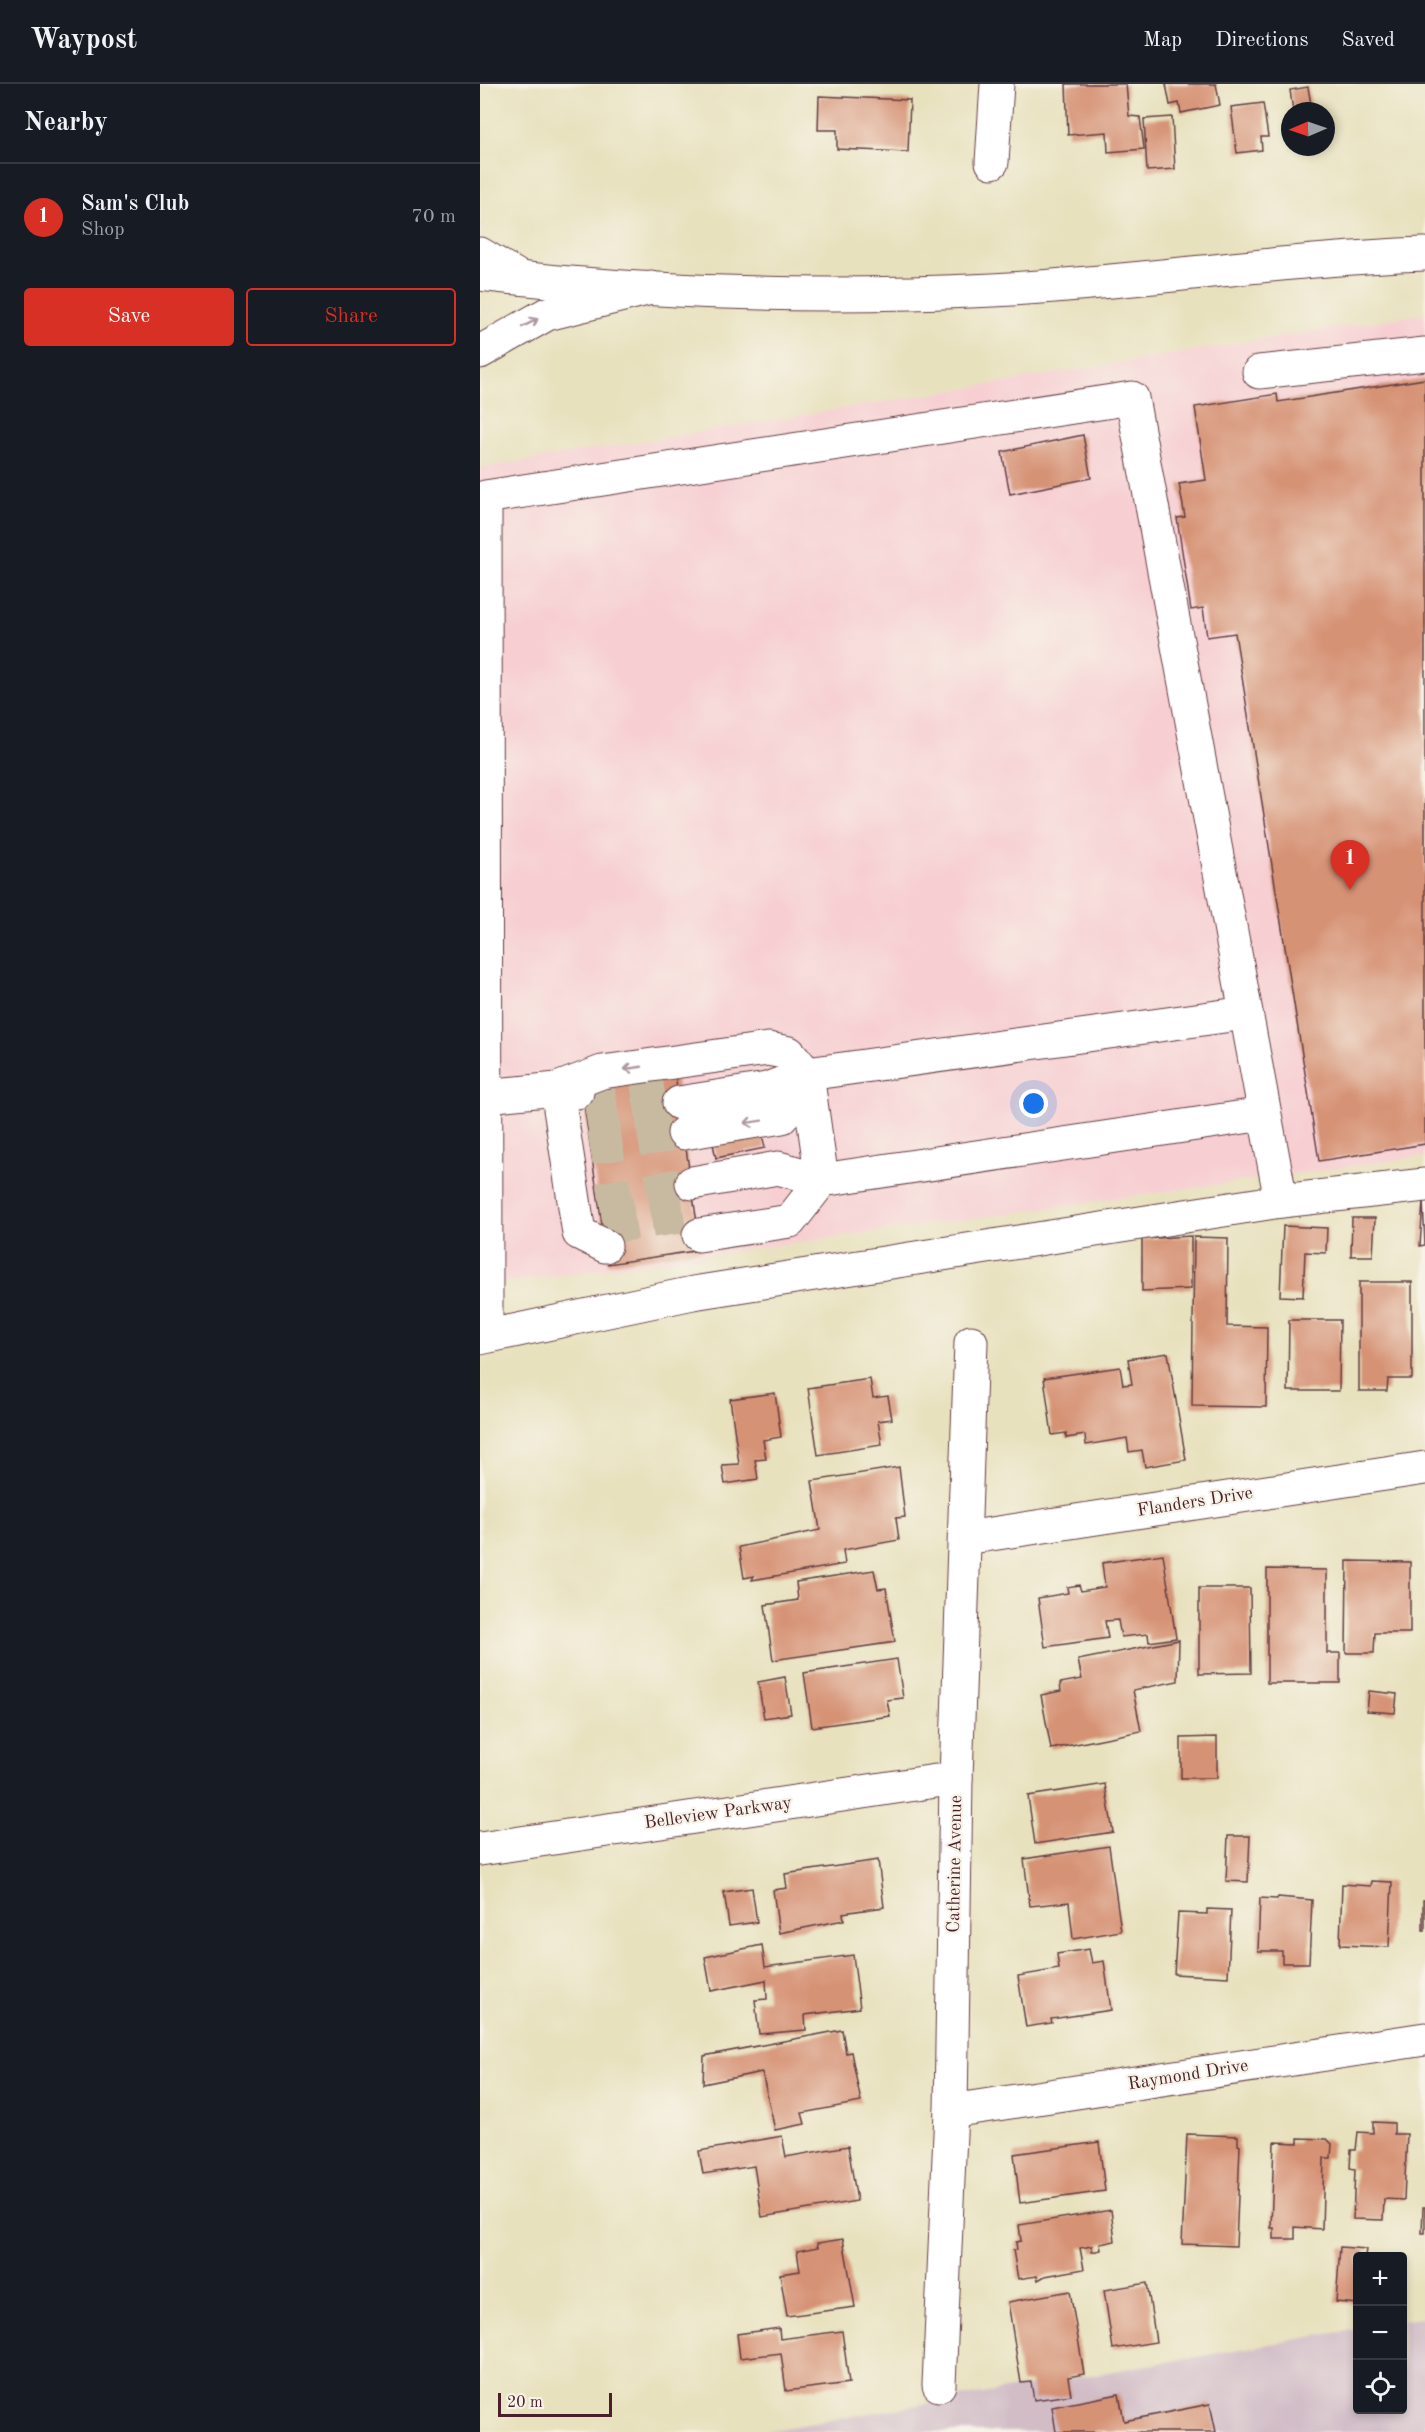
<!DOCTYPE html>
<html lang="en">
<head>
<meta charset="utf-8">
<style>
	body { margin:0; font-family:"Old Standard TT",serif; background:#242831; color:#f1f3f6 }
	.controls { position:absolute; right:18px; bottom:18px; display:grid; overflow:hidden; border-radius:6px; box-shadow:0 3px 9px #0003 }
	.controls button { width:54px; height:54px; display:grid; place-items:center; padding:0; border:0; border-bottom:2px solid #363941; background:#171b24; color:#f1f3f6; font:30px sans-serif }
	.compass { position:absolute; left:801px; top:18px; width:54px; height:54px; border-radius:50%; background:#171b24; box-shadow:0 3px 9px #0003; rotate:268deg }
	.scale { position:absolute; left:18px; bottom:15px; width:114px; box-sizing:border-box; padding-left:6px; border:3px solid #4a1f2b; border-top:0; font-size:16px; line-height:21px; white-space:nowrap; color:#4a1f2b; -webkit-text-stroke:4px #f7f3e8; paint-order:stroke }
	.you { position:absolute; left:554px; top:1020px; width:21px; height:21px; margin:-15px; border:4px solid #fff; border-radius:50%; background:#1a73e8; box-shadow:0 0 0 9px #1a73e833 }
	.badge { display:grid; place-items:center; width:39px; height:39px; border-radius:50%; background:#d93025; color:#fff; font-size:20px; font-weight:700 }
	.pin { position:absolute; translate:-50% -50px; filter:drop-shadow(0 2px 3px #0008) }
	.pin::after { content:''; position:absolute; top:32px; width:21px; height:18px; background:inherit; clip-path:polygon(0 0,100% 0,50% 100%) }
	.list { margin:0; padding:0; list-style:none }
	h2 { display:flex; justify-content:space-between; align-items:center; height:78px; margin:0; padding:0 24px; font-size:26px }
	h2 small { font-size:20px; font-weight:400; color:#9ea1a6 }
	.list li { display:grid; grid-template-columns:39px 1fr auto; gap:18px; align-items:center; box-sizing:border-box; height:108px; padding:0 24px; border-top:2px solid #363941 }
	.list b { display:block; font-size:22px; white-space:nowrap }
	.list p { margin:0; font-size:20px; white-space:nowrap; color:#9ea1a6 }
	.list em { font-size:20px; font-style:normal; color:#9ea1a6 }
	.actions { display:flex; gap:12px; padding:18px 24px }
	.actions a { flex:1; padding:14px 0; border:2px solid #d93025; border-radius:6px; text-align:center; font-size:21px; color:#d93025 }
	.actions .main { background:#d93025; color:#fff }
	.icon { flex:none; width:33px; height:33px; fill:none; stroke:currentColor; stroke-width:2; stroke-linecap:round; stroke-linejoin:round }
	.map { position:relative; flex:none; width:945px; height:2348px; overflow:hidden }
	header { display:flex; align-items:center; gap:36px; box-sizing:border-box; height:84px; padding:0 30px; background:#171b24; border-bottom:2px solid #363941 }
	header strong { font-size:28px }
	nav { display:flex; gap:33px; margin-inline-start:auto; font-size:21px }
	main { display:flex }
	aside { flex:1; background:#171b24 }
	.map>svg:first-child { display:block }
</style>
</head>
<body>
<header>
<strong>Waypost</strong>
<nav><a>Map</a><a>Directions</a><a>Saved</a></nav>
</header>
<main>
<aside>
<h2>Nearby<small></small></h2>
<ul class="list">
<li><span class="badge">1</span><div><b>Sam's Club</b><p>Shop</p></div><em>70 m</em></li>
</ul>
<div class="actions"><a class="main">Save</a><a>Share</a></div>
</aside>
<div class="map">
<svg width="945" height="2348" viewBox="0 0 945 2348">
	<rect width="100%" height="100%" fill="#f7f3e8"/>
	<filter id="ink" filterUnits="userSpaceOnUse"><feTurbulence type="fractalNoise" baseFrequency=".0167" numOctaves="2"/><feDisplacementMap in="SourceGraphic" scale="12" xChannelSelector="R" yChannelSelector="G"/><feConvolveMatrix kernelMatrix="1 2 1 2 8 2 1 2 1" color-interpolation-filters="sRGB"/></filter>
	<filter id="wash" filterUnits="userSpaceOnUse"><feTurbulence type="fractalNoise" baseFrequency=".008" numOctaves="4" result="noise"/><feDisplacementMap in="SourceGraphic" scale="24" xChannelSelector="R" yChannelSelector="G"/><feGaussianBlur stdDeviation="1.35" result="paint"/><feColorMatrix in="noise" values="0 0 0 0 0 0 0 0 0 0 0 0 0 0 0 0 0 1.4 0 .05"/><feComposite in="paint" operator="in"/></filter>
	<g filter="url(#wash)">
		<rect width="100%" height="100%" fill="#e8e1be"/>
		<polygon fill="#f7cfd3" points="945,229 945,1072 0,1202 0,384"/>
		<polygon fill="#d2bdc7" points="945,2233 945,2348 281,2348 877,2245 878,2326 922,2326 923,2237"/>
		<g id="blocks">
			<g fill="#d69274">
				<polygon points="586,0 646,0 649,32 660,33 664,65 628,68 627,48 588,51"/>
				<polygon points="686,0 736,0 740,21 701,29 699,19 690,21"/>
				<polygon points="828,3 832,27 813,27 810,6"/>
				<polygon points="339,12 430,16 428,68 357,65 357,46 338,46"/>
				<polygon points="783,19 788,53 781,53 782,66 757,69 751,23"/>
				<polygon points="692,33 695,85 667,87 664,35"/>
				<polygon points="945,295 945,1060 839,1077 755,549 727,553 723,524 711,526 697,434 705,433 699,400 726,396 715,323 797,310 798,318"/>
				<polygon points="603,351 611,394 530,410 522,368"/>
				<polygon points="195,990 221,1166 128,1180 102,1008"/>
				<polygon points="280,1041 285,1064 236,1074 231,1051"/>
				<polygon points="943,1116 945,1161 940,1162"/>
				<polygon points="872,1134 895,1134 893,1172 871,1172"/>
				<polygon points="803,1142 847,1144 846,1169 825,1168 823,1213 800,1212"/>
				<polygon points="711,1152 711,1205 662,1207 662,1155"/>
				<polygon points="714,1153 748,1154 747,1242 787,1243 786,1323 712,1322"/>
				<polygon points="879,1198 932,1198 932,1295 908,1295 907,1307 879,1307"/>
				<polygon points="809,1236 860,1236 859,1307 808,1307"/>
				<polygon points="688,1269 706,1376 665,1383 662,1366 649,1368 647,1354 606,1361 605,1351 586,1354 586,1349 572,1351 564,1294 640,1283 643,1301 652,1300 648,1275"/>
				<polygon points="390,1295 393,1314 408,1312 412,1335 398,1337 402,1361 338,1371 328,1304"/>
				<polygon points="295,1309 301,1353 283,1356 286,1375 275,1376 278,1395 245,1400 242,1381 259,1380 250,1315"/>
				<polygon points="419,1383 425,1433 416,1434 419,1456 363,1466 365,1480 272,1496 274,1492 264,1494 259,1463 340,1446 332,1397"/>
				<polygon points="683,1470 696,1554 669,1558 668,1550 641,1553 638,1536 625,1537 628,1554 565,1563 558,1514 588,1509 587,1503 599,1501 601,1507 625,1503 622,1479"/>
				<polygon points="867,1477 930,1478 930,1549 895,1549 894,1569 866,1569"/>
				<polygon points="787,1485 847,1486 847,1569 860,1569 860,1599 787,1599"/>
				<polygon points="394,1486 398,1505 406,1504 415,1558 293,1576 285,1521 318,1516 316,1498"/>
				<polygon points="719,1504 770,1504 771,1589 719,1590"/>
				<polygon points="699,1556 698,1597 653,1606 661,1647 571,1665 561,1611 581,1607 580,1599 602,1595 598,1576"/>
				<polygon points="417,1575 423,1614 407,1616 410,1632 332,1643 324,1589"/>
				<polygon points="305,1593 311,1630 284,1634 278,1598"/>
				<polygon points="889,1607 917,1610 915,1629 887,1627"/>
				<polygon points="737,1653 737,1694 701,1694 701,1654"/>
				<polygon points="625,1700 633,1748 555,1760 548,1712"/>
				<polygon points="748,1752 770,1752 768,1798 746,1797"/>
				<polygon points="629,1762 641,1847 593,1855 589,1818 550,1822 544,1775"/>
				<polygon points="398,1776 404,1823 363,1829 364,1836 299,1849 293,1806 307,1804 305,1790"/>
				<polygon points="892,1797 912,1798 909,1863 860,1861 862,1800 891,1802"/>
				<polygon points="272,1804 277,1838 249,1842 244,1808"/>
				<polygon points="798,1813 832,1816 829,1879 802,1879 802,1867 778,1867 780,1814 797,1815"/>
				<rect x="943" y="1816" width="2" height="30"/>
				<polygon points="727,1825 751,1826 748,1893 694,1890 698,1829 727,1830"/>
				<polygon points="282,1861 285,1883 373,1871 380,1924 325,1931 326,1946 279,1950 275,1916 287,1915 286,1896 231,1907 225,1873"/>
				<polygon points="609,1865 612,1879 624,1877 631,1926 571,1935 572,1939 546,1943 538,1892 579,1885 577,1870"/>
				<polygon points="362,1946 366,1969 371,1968 381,2018 322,2029 325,2040 295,2046 282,1988 223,2000 224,1972"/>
				<polygon points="893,2038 914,2039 914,2050 927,2050 924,2116 904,2115 903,2136 873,2135 875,2085 870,2084 871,2066 876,2066 878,2048 893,2049"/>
				<polygon points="707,2050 758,2052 758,2061 760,2062 756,2162 702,2160"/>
				<polygon points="302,2052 306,2073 368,2062 377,2117 282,2133 274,2082 223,2090 219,2067"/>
				<polygon points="818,2054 847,2055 852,2060 851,2074 844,2074 842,2145 815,2143 815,2155 794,2155 794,2144 791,2144 794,2058 818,2059"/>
				<polygon points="619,2058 625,2107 540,2119 534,2070"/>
				<polygon points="943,2123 945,2123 945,2149 942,2149"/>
				<polygon points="631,2126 635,2157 620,2160 621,2166 612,2168 612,2162 600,2164 604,2185 565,2192 558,2196 557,2192 538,2195 533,2166 537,2166 536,2158 541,2157 539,2141"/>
				<polygon points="363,2155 375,2223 307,2232 300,2190 320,2187 317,2167 338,2163 337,2159"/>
				<polygon points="860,2163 886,2165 885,2172 878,2172 878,2220 856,2218"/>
				<polygon points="667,2199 676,2258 633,2265 624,2206"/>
				<polygon points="590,2207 604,2290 588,2293 591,2311 554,2316 551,2298 541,2299 528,2218"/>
				<polygon points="299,2244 300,2255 362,2247 369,2299 306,2307 301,2269 260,2274 257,2250"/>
				<polygon points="639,2310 644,2337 730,2320 736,2348 576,2348 572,2323"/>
			</g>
		</g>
	</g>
	<g filter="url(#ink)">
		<use href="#blocks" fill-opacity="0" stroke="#623c41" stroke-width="1.5"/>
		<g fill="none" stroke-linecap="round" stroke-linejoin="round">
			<g stroke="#c8baa1" stroke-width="33" stroke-dasharray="33 16" stroke-linecap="butt">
				<polyline points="102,1008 196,995"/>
				<polyline points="106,1034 199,1019"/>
				<polyline points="110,1064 204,1049"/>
				<polyline points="119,1115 212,1099"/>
				<polyline points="123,1144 216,1131"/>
			</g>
			<g stroke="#623c41" stroke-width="35">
				<g id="minor">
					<polyline points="512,78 517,0"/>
					<path d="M0,190c170,20 343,24 513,16 144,-7 288,-31 432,-36"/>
					<polyline points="779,288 945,270"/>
					<polyline points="97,1008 77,1005 99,1149 125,1162"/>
					<polyline points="6,1012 77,1005 122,988 288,965 309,969 327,990 342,1096 784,1030"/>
					<polyline points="199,1019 287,1005 327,990 766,929"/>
					<polyline points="204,1049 302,1033 327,990"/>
					<polyline points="212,1099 298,1084 342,1096"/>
					<polyline points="801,1117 945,1101"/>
					<polyline points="219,1151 310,1137 342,1096"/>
					<polyline points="0,1254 213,1209 801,1117 652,314 5,413 6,1252"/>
					<polyline points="485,1454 945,1384"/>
					<polyline points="0,1765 476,1694"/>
					<polyline points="471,2027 945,1955"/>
					<polyline points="459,2301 471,2027 476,1694 491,1258"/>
				</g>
			</g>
			<g stroke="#623c41" stroke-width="35">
				<g id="highway">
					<polyline points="0,170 40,194"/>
					<polyline points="0,268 67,230 171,204"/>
				</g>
			</g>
			<use href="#minor" stroke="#fff" stroke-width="33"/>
			<use href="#highway" stroke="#fff" stroke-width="33"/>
		</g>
		<defs><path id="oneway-shaft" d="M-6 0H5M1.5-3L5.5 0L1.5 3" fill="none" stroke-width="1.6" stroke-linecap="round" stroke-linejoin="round" transform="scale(1.5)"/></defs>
		<g stroke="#ae9aa0">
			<use href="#oneway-shaft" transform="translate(50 239) rotate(-27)"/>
			<use href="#oneway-shaft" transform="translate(153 984) rotate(172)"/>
			<use href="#oneway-shaft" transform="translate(273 1038) rotate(171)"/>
		</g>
	</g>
	<g text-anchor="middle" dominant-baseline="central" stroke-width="4.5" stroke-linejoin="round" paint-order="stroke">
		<g font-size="18" fill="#4a1f2b" stroke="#f7f3e8">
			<text transform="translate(715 1418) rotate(-9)">Flanders Drive</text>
			<text transform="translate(238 1729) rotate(-8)">Belleview Parkway</text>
			<text transform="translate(475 1780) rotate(-89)">Catherine Avenue</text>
			<text transform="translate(708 1991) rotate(-9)">Raymond Drive</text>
		</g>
	</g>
</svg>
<div class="controls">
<button>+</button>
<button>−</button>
<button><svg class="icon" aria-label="locate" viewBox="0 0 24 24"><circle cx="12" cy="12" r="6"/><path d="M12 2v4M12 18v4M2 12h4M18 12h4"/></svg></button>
</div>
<svg class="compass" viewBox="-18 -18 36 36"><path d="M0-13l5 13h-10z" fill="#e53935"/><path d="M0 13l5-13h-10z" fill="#9ea1a6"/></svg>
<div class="scale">20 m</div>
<div class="you"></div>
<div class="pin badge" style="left:870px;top:806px">1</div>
</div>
</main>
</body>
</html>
